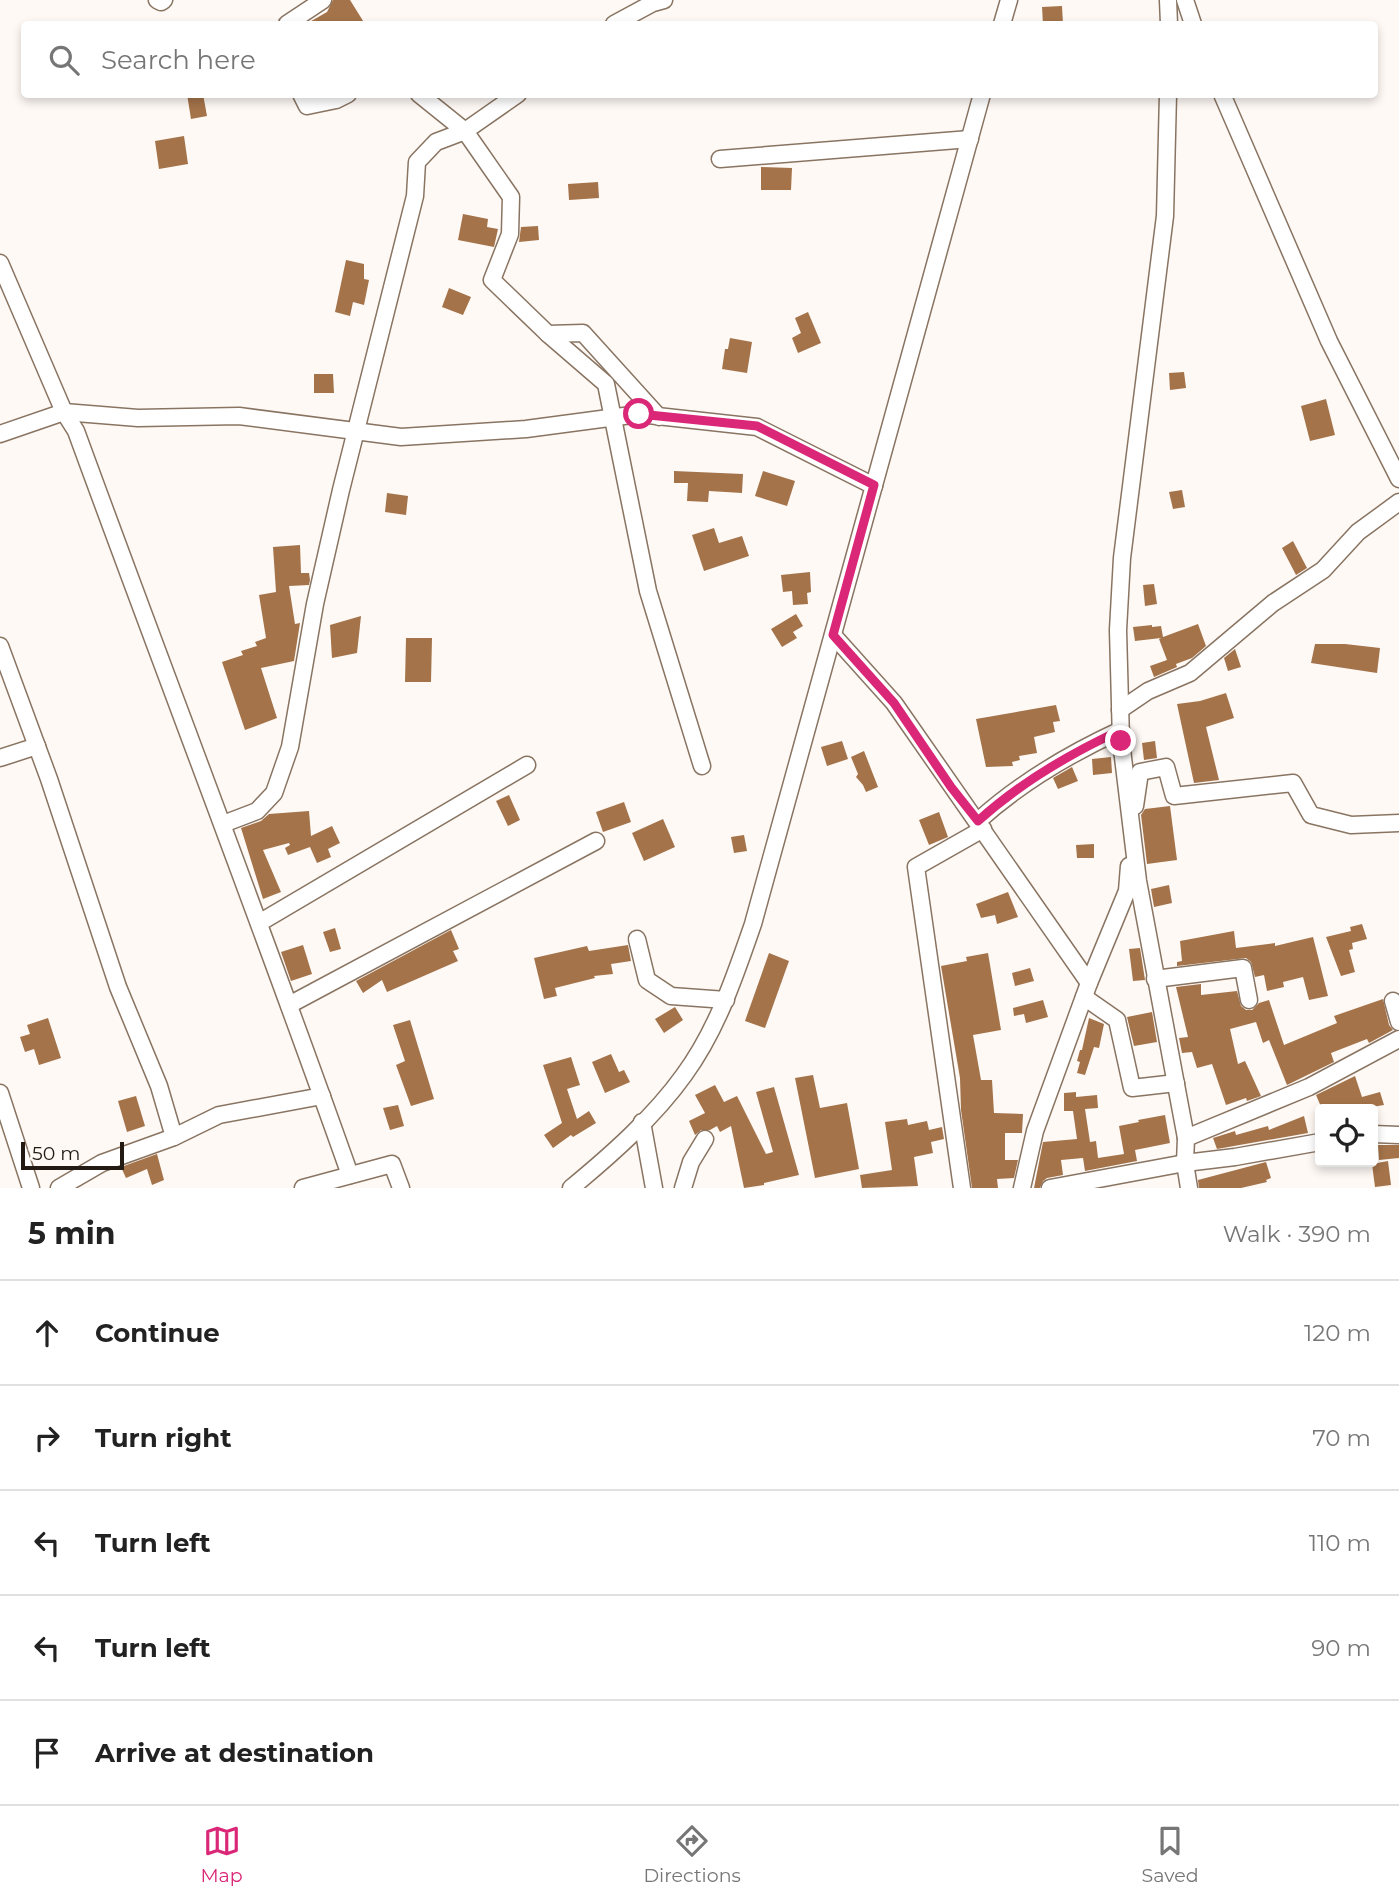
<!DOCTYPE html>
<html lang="en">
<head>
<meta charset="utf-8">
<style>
	body { margin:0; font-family:Montserrat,sans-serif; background:#f6f6f6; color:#222 }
	.controls { position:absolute; right:21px; bottom:21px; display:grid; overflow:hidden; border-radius:7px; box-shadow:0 4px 10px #0003 }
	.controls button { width:63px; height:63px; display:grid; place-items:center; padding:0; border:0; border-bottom:2px solid #e0e0e0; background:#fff; color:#222; font:35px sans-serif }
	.scale { position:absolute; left:21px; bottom:18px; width:103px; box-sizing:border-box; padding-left:7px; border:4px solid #221a13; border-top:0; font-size:19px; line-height:24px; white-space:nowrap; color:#221a13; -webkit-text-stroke:5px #fef9f5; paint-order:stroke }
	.stop { position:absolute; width:21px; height:21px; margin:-16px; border:5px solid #db2777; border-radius:50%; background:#fff }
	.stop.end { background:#db2777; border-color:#fff; box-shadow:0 2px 7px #0008 }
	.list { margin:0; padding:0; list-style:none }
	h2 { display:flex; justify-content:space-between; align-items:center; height:91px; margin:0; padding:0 28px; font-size:30px }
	h2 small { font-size:23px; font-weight:400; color:#767676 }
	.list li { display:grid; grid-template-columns:46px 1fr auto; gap:21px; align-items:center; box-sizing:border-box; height:105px; padding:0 28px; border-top:2px solid #e0e0e0 }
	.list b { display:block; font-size:26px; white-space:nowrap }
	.list em { font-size:23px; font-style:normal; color:#767676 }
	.icon { flex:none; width:38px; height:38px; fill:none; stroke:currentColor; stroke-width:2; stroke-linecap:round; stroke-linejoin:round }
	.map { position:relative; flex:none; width:1399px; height:1188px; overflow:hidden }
	.search { position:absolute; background:#fff; box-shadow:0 4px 10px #0003; left:21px; right:21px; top:21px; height:77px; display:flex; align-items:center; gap:18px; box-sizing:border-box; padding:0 24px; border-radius:7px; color:#767676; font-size:26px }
	.sheet { height:616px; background:#fff }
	nav { display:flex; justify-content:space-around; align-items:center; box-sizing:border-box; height:98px; border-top:2px solid #e0e0e0; background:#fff; font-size:19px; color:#767676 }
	nav a { display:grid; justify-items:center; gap:4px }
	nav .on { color:#db2777 }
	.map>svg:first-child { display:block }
</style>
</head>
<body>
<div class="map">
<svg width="1399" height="1188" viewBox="0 0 1399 1188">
	<rect width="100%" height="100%" fill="#fef9f5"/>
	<g fill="#a4734a">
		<polygon points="333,0 350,0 365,24 306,24 327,12"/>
		<polygon points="1062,6 1063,24 1043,24 1042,7"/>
		<polygon points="187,94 203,94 207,116 191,119"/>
		<polygon points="184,136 188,164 159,169 155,141"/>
		<polygon points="761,167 792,168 791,190 761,190"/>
		<polygon points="598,182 599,198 569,200 568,184"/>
		<polygon points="463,214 488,219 487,227 498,229 494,247 458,240"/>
		<polygon points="538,226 539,240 519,242 521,227"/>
		<polygon points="346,260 364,264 364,279 369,280 364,305 353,302 350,316 335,312"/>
		<polygon points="449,288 471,297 463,315 442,307"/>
		<polygon points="808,312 821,343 798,353 792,338 801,333 795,318"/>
		<polygon points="730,338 752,342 747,373 722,369 725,349 728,349"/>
		<polygon points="1184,372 1186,388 1170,390 1169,373"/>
		<polygon points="314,374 333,374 334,393 314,393"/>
		<polygon points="1326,399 1335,435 1310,441 1301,406"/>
		<polygon points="674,471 743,474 742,493 709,491 708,502 687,501 688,483 674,483"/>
		<polygon points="763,471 795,481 787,506 755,496"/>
		<polygon points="1182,490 1185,507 1173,509 1169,492"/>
		<polygon points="387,493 408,496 406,515 385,512"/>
		<polygon points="714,528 719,543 742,536 749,556 704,571 692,535"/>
		<polygon points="1293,541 1307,568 1296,575 1282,548"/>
		<polygon points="300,545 301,573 309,573 310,580 309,585 289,586 295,624 300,623 294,661 261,668 277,718 245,730 222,662 243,655 241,651 257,646 255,642 266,638 259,595 276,592 273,547"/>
		<polygon points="810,572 811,592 807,593 808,604 793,605 792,591 783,592 781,575"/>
		<polygon points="1154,584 1157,604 1145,606 1143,585"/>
		<polygon points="796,614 803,626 793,632 797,638 782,647 771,629"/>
		<polygon points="361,616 357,653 332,658 330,625"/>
		<polygon points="1198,624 1206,646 1192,658 1176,664 1177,667 1154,677 1150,666 1167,660 1159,639 1161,638 1135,641 1133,627 1152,625 1152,627 1161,626 1163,637"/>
		<polygon points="406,638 432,638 431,682 405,682"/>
		<polygon points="1315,644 1345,644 1380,648 1377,673 1311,663"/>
		<polygon points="1235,649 1241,667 1228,671 1224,658"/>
		<polygon points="1226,693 1234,718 1206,727 1219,780 1194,783 1177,704 1200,701"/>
		<polygon points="1056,705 1060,721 1053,722 1055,732 1034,737 1037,753 1019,756 1020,760 1012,762 1013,766 986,767 976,719"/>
		<polygon points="842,741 848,759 827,766 821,747"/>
		<polygon points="1155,741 1157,758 1144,760 1142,743"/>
		<polygon points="864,751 878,787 866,792 863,785 856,777 858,774 851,757"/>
		<polygon points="1111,757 1112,773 1093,775 1092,759"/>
		<polygon points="1072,767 1078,781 1058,789 1053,778"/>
		<polygon points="509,795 520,820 508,826 496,801"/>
		<polygon points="624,802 631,822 603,832 596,812"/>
		<polygon points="1170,806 1177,860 1147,864 1141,815 1145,809"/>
		<polygon points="309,811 311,836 332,826 340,843 328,849 331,857 317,863 310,847 288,855 285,848 290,845 289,843 263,850 281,892 263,899 241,828 261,821 269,814"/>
		<polygon points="939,812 948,837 929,845 919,820"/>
		<polygon points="663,819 675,847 644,861 632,833"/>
		<polygon points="744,835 747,851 734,853 731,837"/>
		<polygon points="1094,844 1094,858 1077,858 1076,845"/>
		<polygon points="1169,885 1172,903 1154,907 1151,889"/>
		<polygon points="1008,892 1018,917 997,924 995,915 981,918 976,904"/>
		<polygon points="1362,924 1367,939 1352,943 1353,949 1349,950 1355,972 1341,976 1326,937 1351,931 1350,927"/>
		<polygon points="335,928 341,949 330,952 323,932"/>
		<polygon points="451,930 459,949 453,951 458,961 387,992 382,980 363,993 356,981"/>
		<polygon points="1234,931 1236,948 1275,943 1275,946 1313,937 1328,996 1309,1000 1303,977 1283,982 1284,987 1267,991 1264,975 1255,977 1251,962 1246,958 1177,966 1177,962 1182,961 1180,941"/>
		<polygon points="303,945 312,974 291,981 281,952"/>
		<polygon points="628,945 631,961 611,964 613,974 594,976 595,978 555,988 557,996 544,999 534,958 587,946 589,951"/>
		<polygon points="1140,948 1145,980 1133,981 1129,949"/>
		<polygon points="769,953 789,961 765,1028 745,1021"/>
		<polygon points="988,953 1001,1030 973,1035 981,1080 992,1080 994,1113 1023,1114 1022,1133 1005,1133 1005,1160 1018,1160 1014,1178 997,1179 998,1188 972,1188 961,1110 960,1078 941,966 967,961 966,957"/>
		<polygon points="1030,968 1034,981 1015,986 1012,973"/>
		<polygon points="1201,984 1201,995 1237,991 1241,1006 1246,1010 1252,1010 1259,1003 1269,1000 1284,1045 1337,1023 1334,1016 1383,999 1389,1025 1393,1030 1369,1043 1367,1039 1331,1053 1334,1062 1287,1085 1269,1040 1263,1043 1256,1022 1230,1029 1238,1064 1245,1061 1261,1096 1247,1101 1246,1098 1226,1105 1212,1064 1197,1068 1192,1052 1182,1053 1179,1038 1188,1037 1176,987"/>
		<polygon points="1043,1000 1048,1017 1026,1023 1024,1014 1014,1016 1013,1008"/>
		<polygon points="675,1007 683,1020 664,1033 655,1019"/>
		<polygon points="1152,1012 1157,1042 1134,1046 1127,1017"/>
		<polygon points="48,1018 61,1058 39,1065 34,1049 25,1052 20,1037 30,1034 27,1025"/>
		<polygon points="1089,1018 1104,1024 1099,1048 1094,1047 1085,1075 1077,1073 1080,1062 1077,1061 1080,1050 1082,1050"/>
		<polygon points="410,1020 434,1099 411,1106 396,1065 405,1061 393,1025"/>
		<polygon points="611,1054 619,1072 624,1070 630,1082 605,1093 592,1062"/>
		<polygon points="571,1057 580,1085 567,1089 577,1119 589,1111 596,1123 573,1137 571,1135 553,1148 544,1135 562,1123 543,1065"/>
		<polygon points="813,1075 820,1108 847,1103 859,1169 815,1178 795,1078"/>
		<polygon points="1355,1076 1362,1097 1380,1092 1384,1105 1360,1109 1322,1109 1316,1095"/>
		<polygon points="715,1085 724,1102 737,1096 766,1154 773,1152 756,1092 774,1087 799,1175 764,1183 764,1185 744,1188 731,1126 720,1132 717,1126 710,1130 701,1130 695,1135 689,1121 705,1113 695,1095"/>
		<polygon points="1076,1092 1076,1097 1097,1095 1098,1108 1085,1109 1090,1142 1096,1141 1098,1158 1124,1154 1119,1126 1139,1122 1138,1120 1165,1115 1170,1143 1135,1150 1137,1161 1085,1171 1083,1158 1061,1160 1063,1175 1047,1178 1043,1181 1040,1188 1034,1188 1043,1142 1077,1139 1073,1111 1064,1111 1064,1093"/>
		<polygon points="136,1096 145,1126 127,1132 118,1101"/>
		<polygon points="398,1105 404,1126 390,1130 383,1108"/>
		<polygon points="1304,1116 1308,1133 1217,1149 1213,1138 1235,1131 1236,1135 1268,1126 1269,1130"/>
		<polygon points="907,1119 908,1125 927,1121 929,1130 942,1127 944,1139 931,1142 933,1153 914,1157 918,1186 862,1188 860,1175 892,1170 885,1122"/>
		<polygon points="1378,1145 1399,1145 1399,1158 1379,1160"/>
		<polygon points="157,1154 164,1180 152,1185 147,1169 126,1178 121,1167"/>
		<polygon points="1388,1161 1391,1185 1375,1187 1372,1164"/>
		<polygon points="1266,1162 1271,1178 1266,1180 1267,1182 1241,1188 1199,1188 1198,1180"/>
	</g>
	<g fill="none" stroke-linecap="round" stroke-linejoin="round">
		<g stroke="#897462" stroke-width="19">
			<g id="minor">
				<polyline points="157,0 161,2 164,0"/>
				<polyline points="1168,0 1169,24"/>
				<polyline points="1185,0 1193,24"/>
				<polyline points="287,24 323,0"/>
				<polyline points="614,24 653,3 664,0"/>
				<polyline points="1002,24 1009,0"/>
				<polyline points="301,94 307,106 336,100 348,94"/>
				<polyline points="518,94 465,131 511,197 510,234 492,280 548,334 583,333 659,417"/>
				<polyline points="1168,94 1165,216 1122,558 1118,630 1121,741 1138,881 1186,1138 1185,1163 1189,1188"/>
				<polyline points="1222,94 1329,341 1399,479"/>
				<polyline points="720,159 970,139"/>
				<path d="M0,263l64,149 12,19c91,249 186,495 274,744"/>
				<polyline points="548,334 606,384 648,591 702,766"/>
				<polyline points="0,434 64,412 138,418 239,416 401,437 526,429 639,414 757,427 874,486"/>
				<polyline points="833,635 894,703 1089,983"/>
				<polyline points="0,646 49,779 118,987 159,1086 174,1137"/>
				<polyline points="1120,710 1148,691 1190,673 1273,603 1323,570 1358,532 1399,502"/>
				<polyline points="0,758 37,746"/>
				<polyline points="1135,806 1140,772 1166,767 1174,796 1293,783 1311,815 1351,825 1399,823"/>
				<path d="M978,821c42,-38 91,-67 143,-91"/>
				<polyline points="223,824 257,811 274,793 290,747 315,604 341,490 415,196 417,162 436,142 465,131 419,94"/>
				<polyline points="259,923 527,765"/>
				<polyline points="637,939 647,980 671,996 726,1000"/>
				<polyline points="1155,979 1243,968 1249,1000"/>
				<polyline points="1084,997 1117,1020 1132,1088 1176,1083"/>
				<polyline points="1393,1001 1399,1022"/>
				<polyline points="289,1005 596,841"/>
				<polyline points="0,1093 31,1188"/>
				<polyline points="642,1122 654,1188"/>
				<polyline points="1373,1134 1399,1135"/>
				<polyline points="1186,1138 1309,1087 1399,1039"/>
				<polyline points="59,1188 102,1163 174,1137 219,1115 322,1096"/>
				<polyline points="303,1188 392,1164 401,1188"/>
				<path d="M571,1188c40,-33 83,-71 113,-113 33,-45 51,-99 69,-151l229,-830"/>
				<polyline points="683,1188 691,1162 705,1139"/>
				<polyline points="962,1188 916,867 983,829"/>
				<polyline points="1022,1188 1035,1131 1089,983 1127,891 1129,866"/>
				<polyline points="1050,1188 1185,1163 1235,1157 1320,1142"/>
			</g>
		</g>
		<use href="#minor" stroke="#fff" stroke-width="16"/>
	</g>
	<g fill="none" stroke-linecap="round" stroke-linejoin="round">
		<path stroke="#db2777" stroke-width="9" d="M639,414l118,12 117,59 -41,150 61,68 57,84 27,34c42,-38 91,-67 143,-91v11"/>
	</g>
</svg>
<div class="controls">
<button><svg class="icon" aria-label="locate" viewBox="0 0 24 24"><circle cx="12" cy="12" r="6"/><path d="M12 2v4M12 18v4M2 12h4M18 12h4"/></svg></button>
</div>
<div class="scale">50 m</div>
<div class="stop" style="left:639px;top:414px"></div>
<div class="stop end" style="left:1121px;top:741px"></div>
<div class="search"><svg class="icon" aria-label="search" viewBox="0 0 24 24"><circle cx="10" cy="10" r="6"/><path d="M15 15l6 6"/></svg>Search here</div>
</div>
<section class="sheet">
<h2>5 min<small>Walk · 390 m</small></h2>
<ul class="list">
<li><svg class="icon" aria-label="ahead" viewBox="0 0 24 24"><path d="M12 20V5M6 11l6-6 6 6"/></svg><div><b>Continue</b></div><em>120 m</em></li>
<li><svg class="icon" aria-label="right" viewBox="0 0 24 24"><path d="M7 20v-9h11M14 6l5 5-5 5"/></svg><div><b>Turn right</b></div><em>70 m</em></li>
<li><svg class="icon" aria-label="left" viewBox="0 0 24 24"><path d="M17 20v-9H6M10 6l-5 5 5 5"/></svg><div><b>Turn left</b></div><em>110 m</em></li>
<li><svg class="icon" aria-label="left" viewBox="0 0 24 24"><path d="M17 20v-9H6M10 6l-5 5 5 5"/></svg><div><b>Turn left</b></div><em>90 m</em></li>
<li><svg class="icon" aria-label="arrive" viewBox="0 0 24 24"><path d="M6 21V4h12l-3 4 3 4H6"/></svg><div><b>Arrive at destination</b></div></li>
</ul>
</section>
<nav>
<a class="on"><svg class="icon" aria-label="map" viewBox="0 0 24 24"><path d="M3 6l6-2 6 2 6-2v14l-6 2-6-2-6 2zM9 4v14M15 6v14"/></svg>Map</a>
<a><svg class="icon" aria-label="directions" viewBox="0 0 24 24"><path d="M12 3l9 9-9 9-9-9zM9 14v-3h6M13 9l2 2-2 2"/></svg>Directions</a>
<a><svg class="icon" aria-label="saved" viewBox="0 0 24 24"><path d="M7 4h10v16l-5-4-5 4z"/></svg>Saved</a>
</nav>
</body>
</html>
